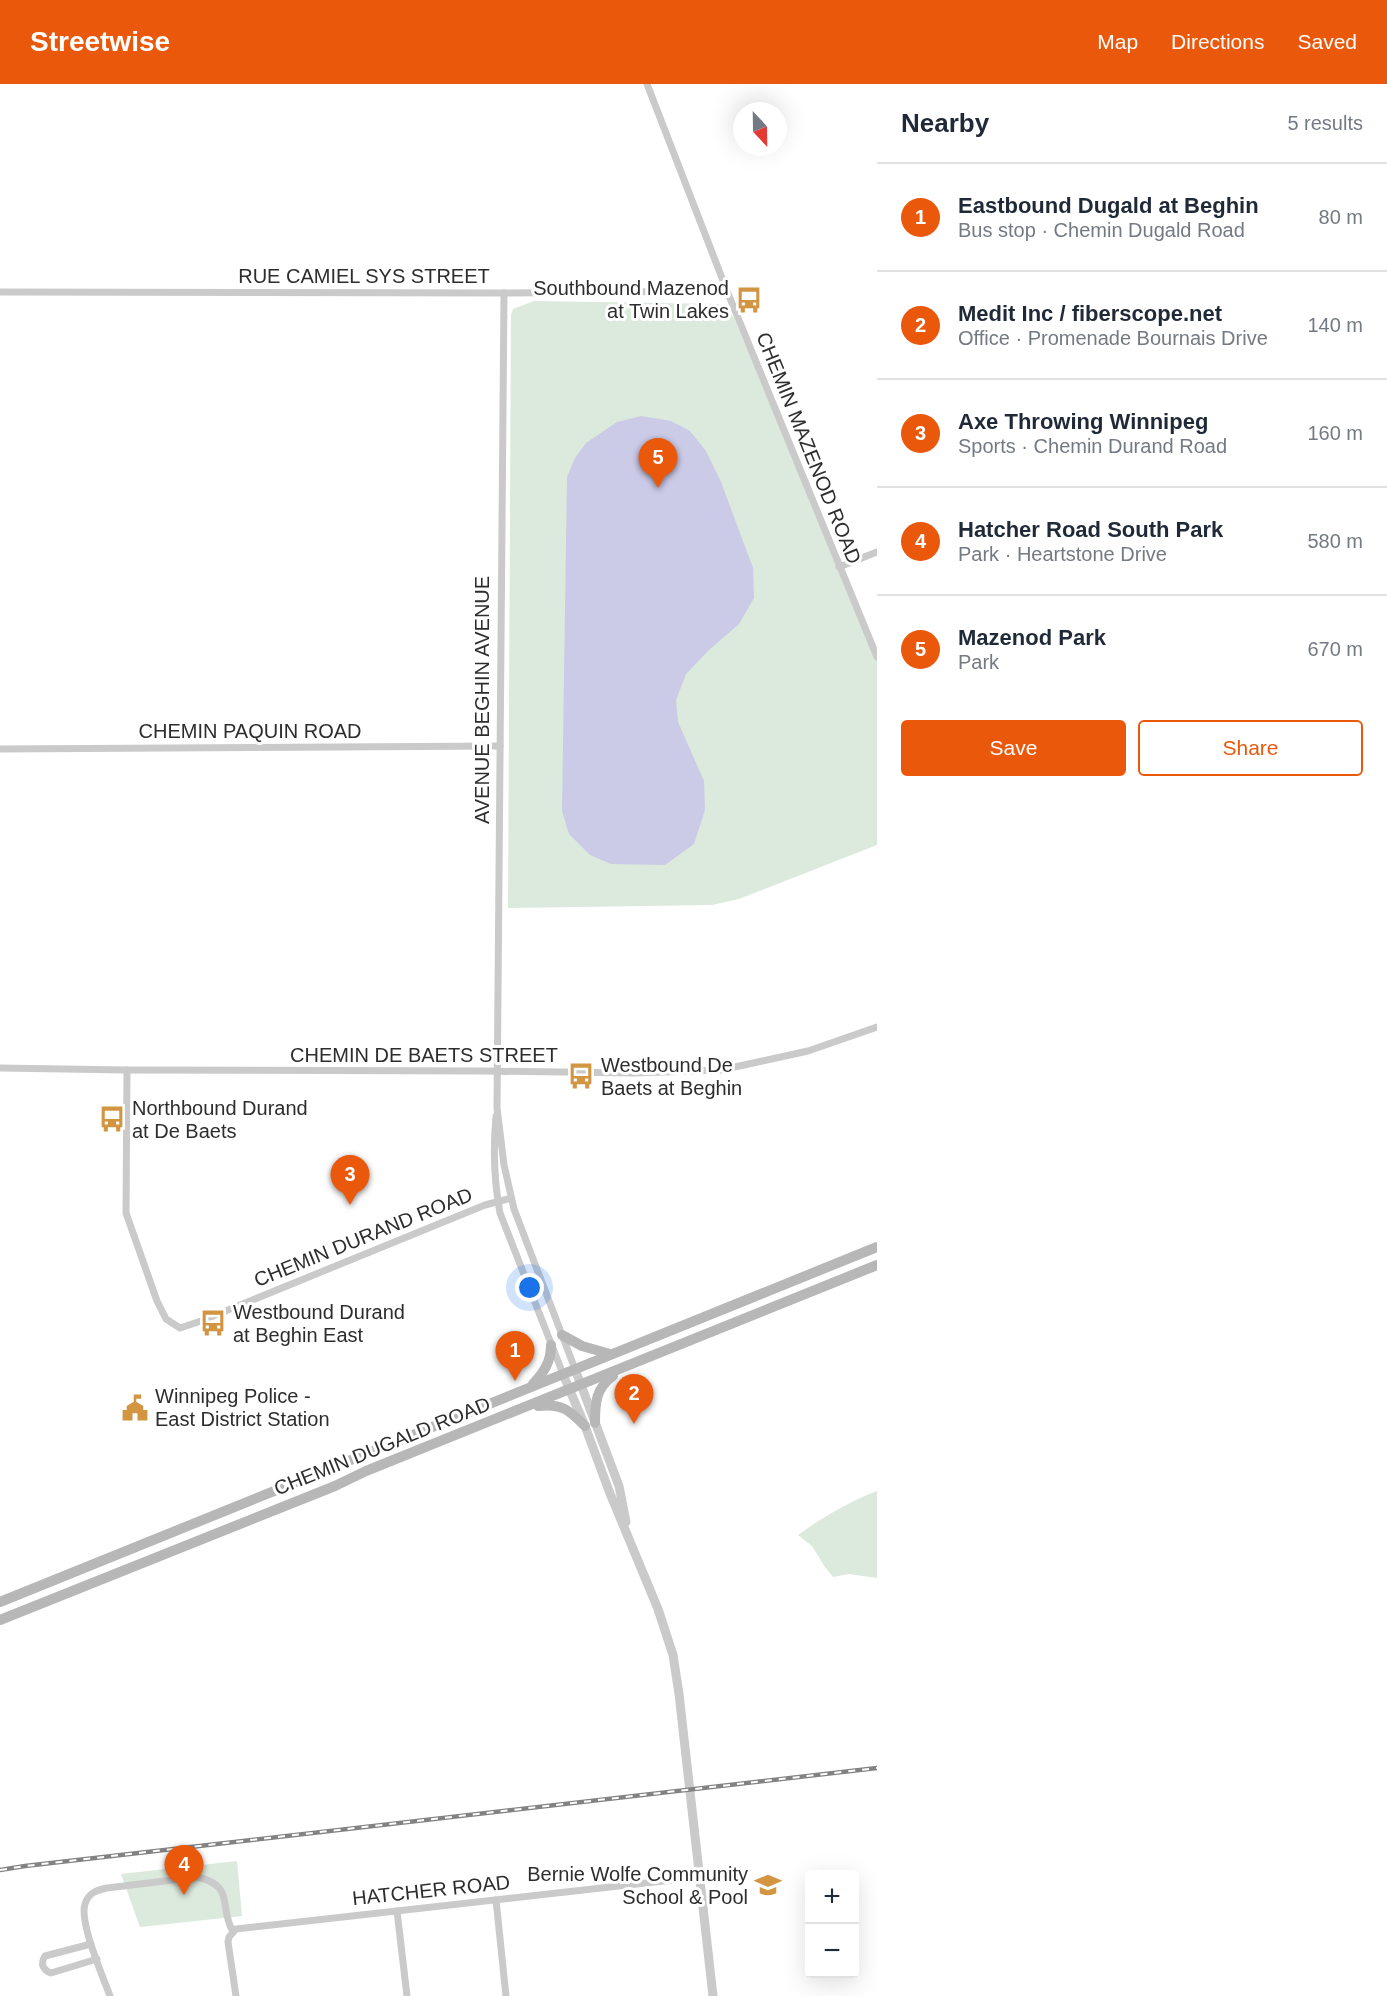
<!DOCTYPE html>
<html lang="en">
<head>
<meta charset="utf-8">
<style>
	body { margin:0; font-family:Arial,sans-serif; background:#f2f2f3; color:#1f2937 }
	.controls { position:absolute; right:18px; bottom:18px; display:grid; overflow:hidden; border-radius:6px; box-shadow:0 6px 24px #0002 }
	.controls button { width:54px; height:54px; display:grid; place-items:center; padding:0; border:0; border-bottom:2px solid #e0e1e3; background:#fff; color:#1f2937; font:30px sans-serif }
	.compass { position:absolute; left:733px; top:18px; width:54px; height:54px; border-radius:50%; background:#fff; box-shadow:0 6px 24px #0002; rotate:158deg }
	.you { position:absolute; left:530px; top:1204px; width:21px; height:21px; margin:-15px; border:4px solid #fff; border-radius:50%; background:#1a73e8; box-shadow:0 0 0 9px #1a73e833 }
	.badge { display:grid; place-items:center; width:39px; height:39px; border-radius:50%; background:#ea580c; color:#fff; font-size:20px; font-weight:700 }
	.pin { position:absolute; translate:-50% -50px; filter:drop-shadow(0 2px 3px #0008) }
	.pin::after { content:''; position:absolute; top:32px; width:21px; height:18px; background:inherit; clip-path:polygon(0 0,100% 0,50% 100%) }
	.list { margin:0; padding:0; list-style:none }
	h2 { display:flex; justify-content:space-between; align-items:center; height:78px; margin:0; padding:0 24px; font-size:26px }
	h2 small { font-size:20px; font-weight:400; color:#747a83 }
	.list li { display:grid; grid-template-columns:39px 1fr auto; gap:18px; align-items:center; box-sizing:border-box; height:108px; padding:0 24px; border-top:2px solid #e0e1e3 }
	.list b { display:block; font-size:22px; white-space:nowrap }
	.list p { margin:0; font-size:20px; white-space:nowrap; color:#747a83 }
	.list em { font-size:20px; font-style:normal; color:#747a83 }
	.actions { display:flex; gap:12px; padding:18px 24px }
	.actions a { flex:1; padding:14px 0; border:2px solid #ea580c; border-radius:6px; text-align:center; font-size:21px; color:#ea580c }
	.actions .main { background:#ea580c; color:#fff }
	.map { position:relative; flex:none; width:877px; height:1912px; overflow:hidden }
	header { display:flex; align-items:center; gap:36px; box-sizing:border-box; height:84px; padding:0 30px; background:#ea580c; color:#fff }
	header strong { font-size:28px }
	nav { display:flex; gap:33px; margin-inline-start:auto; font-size:21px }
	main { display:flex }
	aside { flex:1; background:#fff }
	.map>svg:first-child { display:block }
</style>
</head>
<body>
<header>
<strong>Streetwise</strong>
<nav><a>Map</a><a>Directions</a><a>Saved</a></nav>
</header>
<main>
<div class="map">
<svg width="877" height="1912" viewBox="0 0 877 1912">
	<rect width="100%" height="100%" fill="#fff"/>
	<g fill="#dce9dd">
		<polygon points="534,217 718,220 727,225 734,234 877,574 877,761 739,815 712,821 508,824 511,231 513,225"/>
		<path d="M877,1407v87l-28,-4 -16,3 -8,-10 -13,-21 -14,-11c25,-18 50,-33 79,-44z"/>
		<polygon points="237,1777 242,1832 140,1843 121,1790"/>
	</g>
	<polygon fill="#cbcae7" points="641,332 671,337 690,347 706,367 721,398 753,484 754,514 739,540 709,566 686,590 676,616 678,638 704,697 705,726 694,760 665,781 611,780 590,771 569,750 562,727 567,393 575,374 586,359 617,338"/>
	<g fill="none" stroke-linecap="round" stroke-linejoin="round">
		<g stroke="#cacaca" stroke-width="7">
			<polyline points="647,0 727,207 877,573"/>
			<polyline points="0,208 504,209 727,207"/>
			<polyline points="504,209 497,1024 504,1081 514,1125 575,1285"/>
			<polyline points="839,483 877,468"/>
			<polyline points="0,665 500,662"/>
			<polyline points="0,984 127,986 481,987 634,989 721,986 808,967 877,943"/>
			<polyline points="127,986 126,1129 157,1217 166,1235 180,1244 201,1237 485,1121 511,1114"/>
			<path d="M496,1032c-3,33 -2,65 4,97l63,161"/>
			<polyline points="496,1816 506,1912"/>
			<polyline points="397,1827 407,1912"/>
			<path d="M91,1860l-46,12c-5,8 -2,14 6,17l46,-14"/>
			<path d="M110,1912c-7,-19 -31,-74 -25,-92 3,-11 12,-14 22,-16l91,-11c38,10 20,29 35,55"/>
			<polyline points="236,1912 228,1858 229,1853 236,1845 699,1793"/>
		</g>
		<g stroke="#cacaca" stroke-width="9">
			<polyline points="575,1285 619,1402 626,1438"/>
			<polyline points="563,1290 585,1342 609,1407 658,1525 673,1571 679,1610 713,1912"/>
		</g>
		<g stroke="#b7b7b7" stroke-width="10">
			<polyline points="562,1251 582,1262 610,1270"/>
			<path d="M533,1300c11,-12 18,-22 18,-39"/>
			<path d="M538,1322c24,-3 31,4 47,20"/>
			<path d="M595,1339c0,-21 1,-35 18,-47"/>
			<polyline points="0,1518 877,1163"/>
			<polyline points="0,1536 335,1402 366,1387 877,1181"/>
		</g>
		<g stroke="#828282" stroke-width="4.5">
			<polyline id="rail" points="0,1786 25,1782 877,1684"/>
		</g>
		<use href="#rail" stroke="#fff" stroke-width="2" stroke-dasharray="7" stroke-linecap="butt"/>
	</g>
	<defs>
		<g id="bus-bare" transform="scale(2.07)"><path d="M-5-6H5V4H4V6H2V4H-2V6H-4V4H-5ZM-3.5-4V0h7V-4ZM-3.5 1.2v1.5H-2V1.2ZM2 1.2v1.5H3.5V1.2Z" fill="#d29541" stroke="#fff" stroke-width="2.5" paint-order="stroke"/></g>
		<g id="civic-bare" transform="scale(2.07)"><path d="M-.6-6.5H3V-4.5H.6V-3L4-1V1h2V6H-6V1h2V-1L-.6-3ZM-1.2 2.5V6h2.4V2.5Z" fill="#d29541" stroke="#fff" stroke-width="2.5" paint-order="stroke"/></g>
		<g id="school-bare" transform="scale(2.07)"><path d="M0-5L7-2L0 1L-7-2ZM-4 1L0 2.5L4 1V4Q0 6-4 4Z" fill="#d29541" stroke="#fff" stroke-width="2.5" paint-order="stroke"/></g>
	</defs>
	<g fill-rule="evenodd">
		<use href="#bus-bare" x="749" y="216"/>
		<use href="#bus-bare" x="581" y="992"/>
		<use href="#bus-bare" x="112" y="1035"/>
		<use href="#bus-bare" x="213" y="1239"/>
		<use href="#civic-bare" x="135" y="1324"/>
		<use href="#school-bare" x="768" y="1801"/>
	</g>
	<g text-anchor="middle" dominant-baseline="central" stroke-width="6" stroke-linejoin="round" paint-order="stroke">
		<g font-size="20" fill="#2d2d2d" stroke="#fff">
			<text x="364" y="192">RUE CAMIEL SYS STREET</text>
			<text transform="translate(809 364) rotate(68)">CHEMIN MAZENOD ROAD</text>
			<text transform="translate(482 616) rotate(-90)">AVENUE BEGHIN AVENUE</text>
			<text x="250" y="647">CHEMIN PAQUIN ROAD</text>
			<text x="424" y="971">CHEMIN DE BAETS STREET</text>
			<text transform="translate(363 1153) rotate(-22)">CHEMIN DURAND ROAD</text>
			<text transform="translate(382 1362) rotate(-22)">CHEMIN DUGALD ROAD</text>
			<text transform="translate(431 1806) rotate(-6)">HATCHER ROAD</text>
		</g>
		<g font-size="20" fill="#2d2d2d" stroke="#fff" text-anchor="start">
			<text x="729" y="204" text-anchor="end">Southbound Mazenod<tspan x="729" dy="23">at Twin Lakes</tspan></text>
			<text x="601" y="981">Westbound De<tspan x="601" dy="23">Baets at Beghin</tspan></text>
			<text x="132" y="1024">Northbound Durand<tspan x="132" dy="23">at De Baets</tspan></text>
			<text x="233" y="1228">Westbound Durand<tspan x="233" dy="23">at Beghin East</tspan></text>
			<text x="155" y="1312">Winnipeg Police -<tspan x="155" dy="23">East District Station</tspan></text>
			<text x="748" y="1790" text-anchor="end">Bernie Wolfe Community<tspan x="748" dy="23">School &amp; Pool</tspan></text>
		</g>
	</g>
</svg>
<div class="controls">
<button>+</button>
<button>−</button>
</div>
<svg class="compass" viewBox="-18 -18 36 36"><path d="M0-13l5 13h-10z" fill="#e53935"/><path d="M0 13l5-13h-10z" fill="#747a83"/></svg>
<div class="you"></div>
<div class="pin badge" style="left:515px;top:1297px">1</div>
<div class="pin badge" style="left:634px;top:1340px">2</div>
<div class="pin badge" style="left:350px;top:1121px">3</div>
<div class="pin badge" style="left:184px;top:1811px">4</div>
<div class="pin badge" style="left:658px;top:404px">5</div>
</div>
<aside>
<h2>Nearby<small>5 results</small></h2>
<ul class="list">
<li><span class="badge">1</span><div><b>Eastbound Dugald at Beghin</b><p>Bus stop · Chemin Dugald Road</p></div><em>80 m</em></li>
<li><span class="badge">2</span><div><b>Medit Inc / fiberscope.net</b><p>Office · Promenade Bournais Drive</p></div><em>140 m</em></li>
<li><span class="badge">3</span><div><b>Axe Throwing Winnipeg</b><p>Sports · Chemin Durand Road</p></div><em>160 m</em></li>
<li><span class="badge">4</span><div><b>Hatcher Road South Park</b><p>Park · Heartstone Drive</p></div><em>580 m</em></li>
<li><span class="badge">5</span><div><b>Mazenod Park</b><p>Park</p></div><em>670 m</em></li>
</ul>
<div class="actions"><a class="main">Save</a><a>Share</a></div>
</aside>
</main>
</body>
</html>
